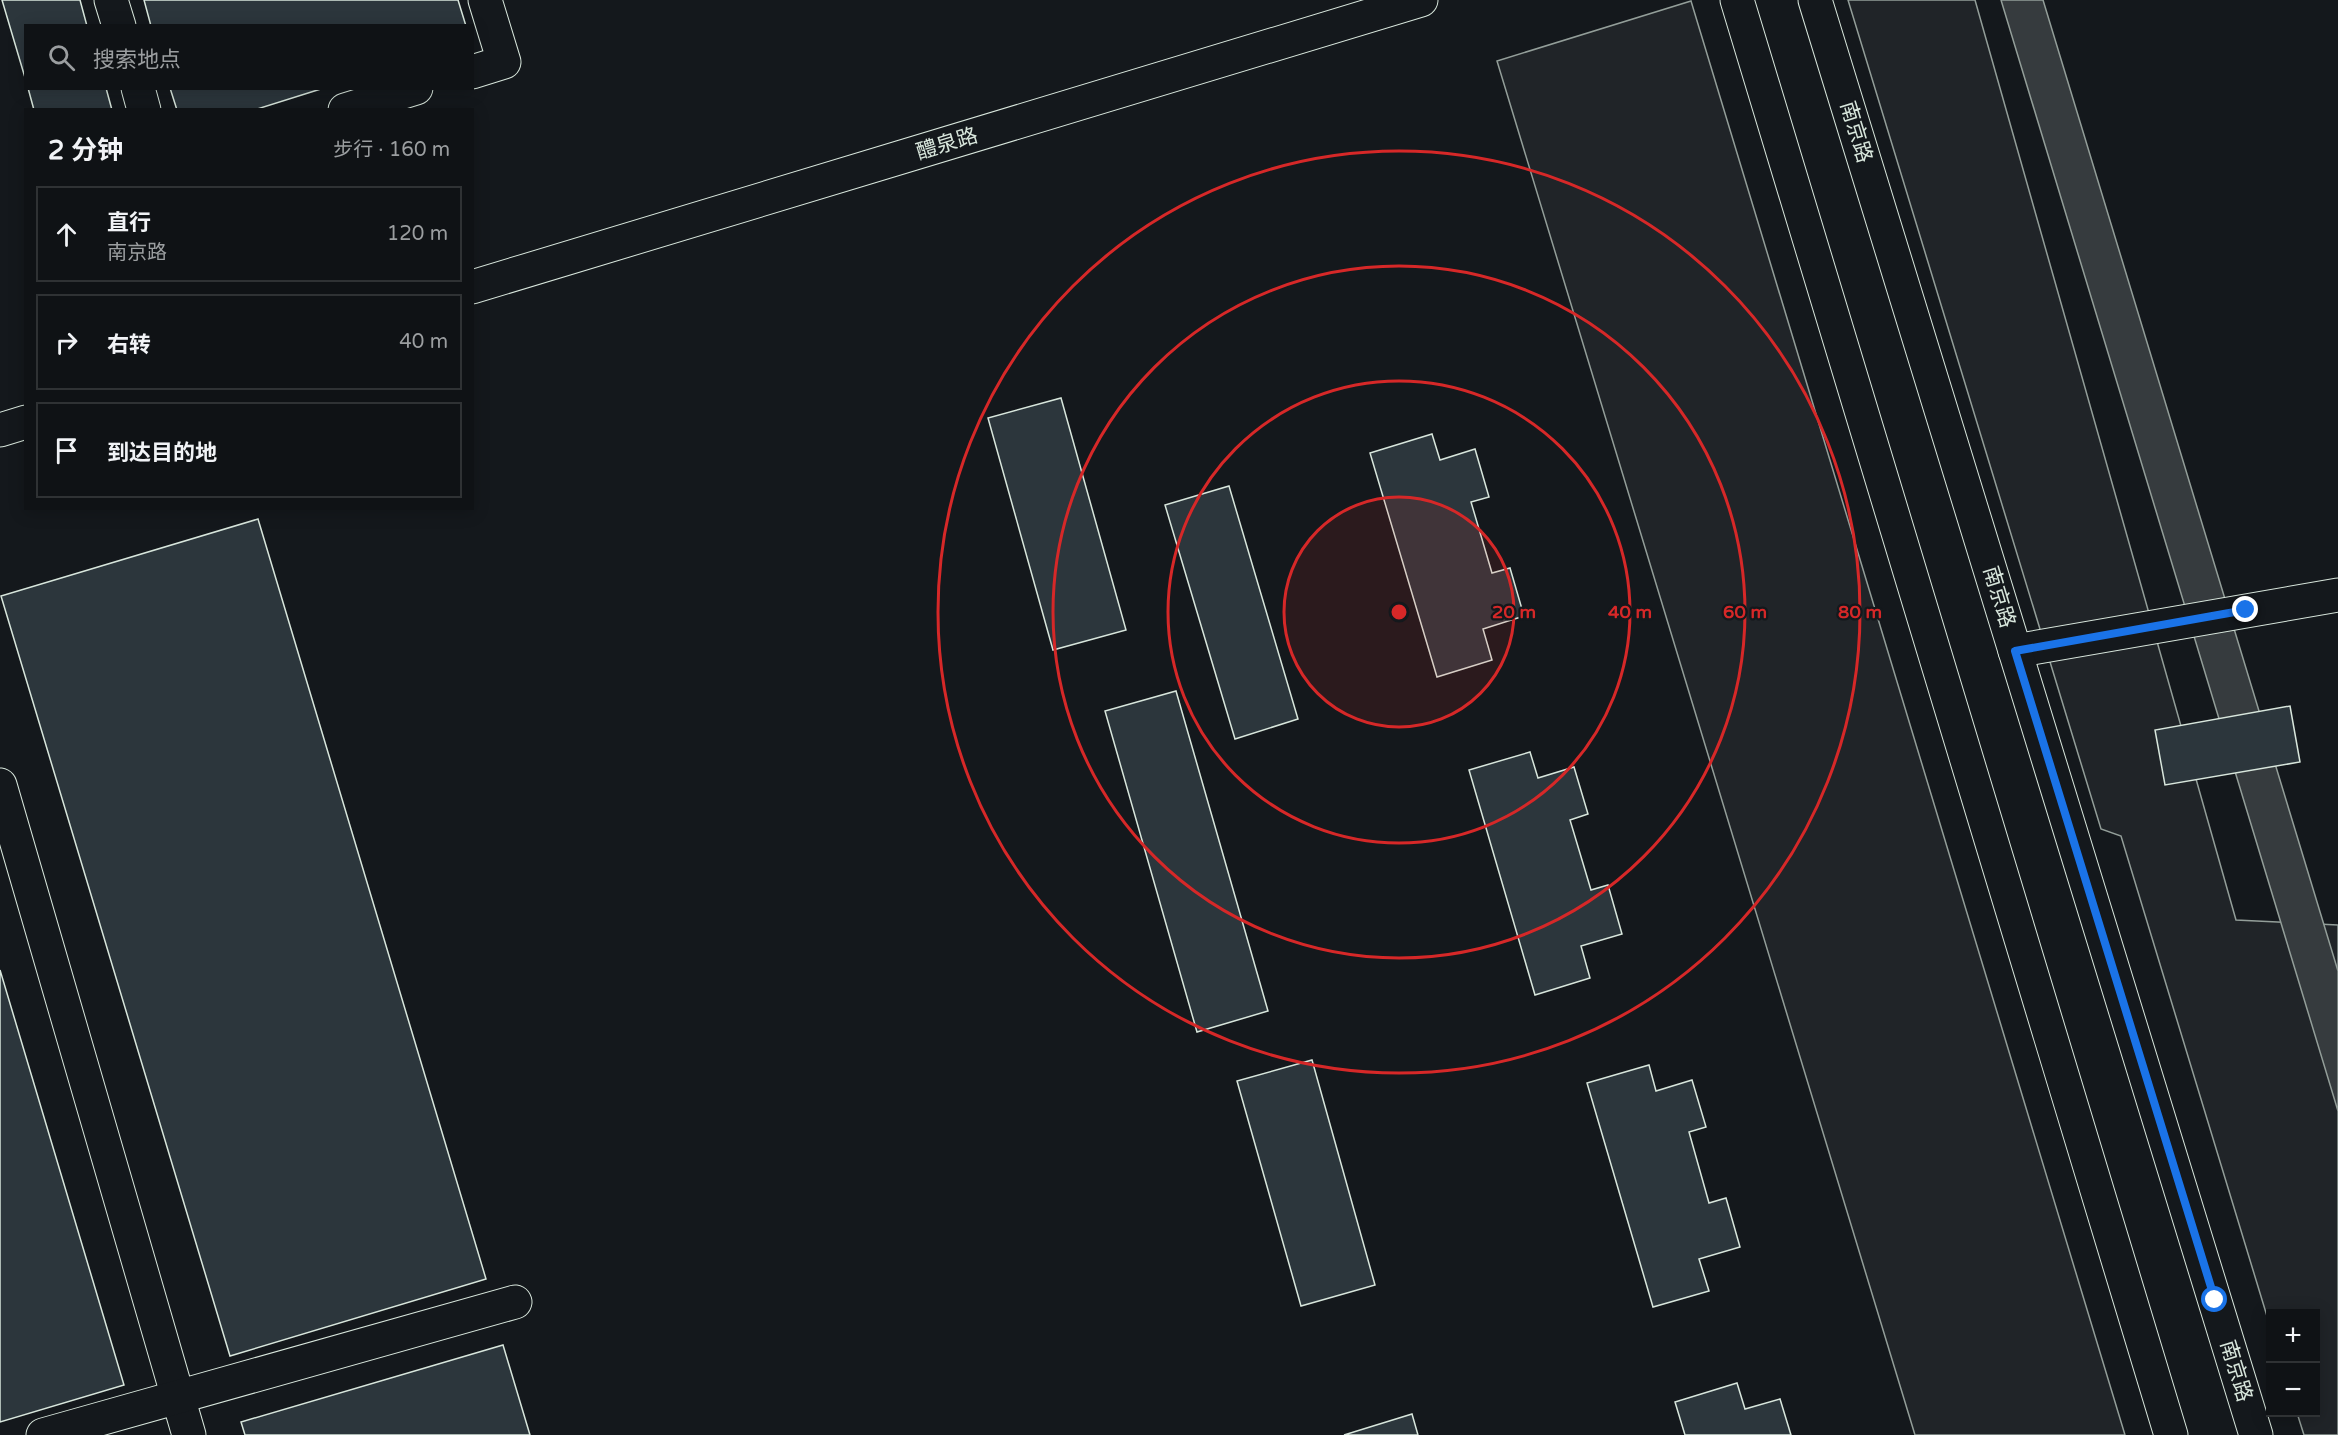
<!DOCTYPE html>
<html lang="zh">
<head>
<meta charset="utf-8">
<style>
	body { margin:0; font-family:"Varela Round","Noto Sans SC",sans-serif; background:#181b1e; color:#f1f3f6 }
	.controls { position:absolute; right:18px; bottom:18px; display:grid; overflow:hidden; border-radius:0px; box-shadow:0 3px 15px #0003 }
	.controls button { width:54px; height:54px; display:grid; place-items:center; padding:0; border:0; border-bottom:2px solid #2f3234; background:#0f1215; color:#f1f3f6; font:30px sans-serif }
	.stop { position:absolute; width:18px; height:18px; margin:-14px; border:4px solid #1a73e8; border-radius:50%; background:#fff }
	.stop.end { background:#1a73e8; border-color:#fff; box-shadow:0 2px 6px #0008 }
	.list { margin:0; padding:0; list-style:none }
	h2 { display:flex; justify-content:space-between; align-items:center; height:78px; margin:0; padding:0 24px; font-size:26px }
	h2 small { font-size:20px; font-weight:400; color:#9b9ea0 }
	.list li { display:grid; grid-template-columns:39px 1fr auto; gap:18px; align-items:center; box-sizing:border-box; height:96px; margin:0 12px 12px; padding:0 12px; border:2px solid #2f3234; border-radius:0px }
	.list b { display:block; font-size:22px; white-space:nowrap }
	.list p { margin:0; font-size:20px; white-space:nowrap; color:#9b9ea0 }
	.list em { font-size:20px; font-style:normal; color:#9b9ea0 }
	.icon { flex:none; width:33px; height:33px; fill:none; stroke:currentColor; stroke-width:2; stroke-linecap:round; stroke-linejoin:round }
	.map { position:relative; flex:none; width:2338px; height:1435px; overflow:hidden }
	.search { position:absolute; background:#0f1215; box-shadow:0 3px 15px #0003; left:24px; top:24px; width:450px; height:66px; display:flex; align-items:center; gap:15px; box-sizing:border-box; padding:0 21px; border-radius:0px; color:#9b9ea0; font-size:22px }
	.panel { position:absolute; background:#0f1215; box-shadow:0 3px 15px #0003; left:24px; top:108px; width:450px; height:402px; border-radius:0px }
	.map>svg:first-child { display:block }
</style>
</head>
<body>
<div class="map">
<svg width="2338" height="1435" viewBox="0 0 2338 1435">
	<rect width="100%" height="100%" fill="#14181c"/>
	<g fill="#202428" stroke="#939e99" stroke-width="1.5">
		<polygon points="1848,0 1975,0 2236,920 2338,925 2338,1435 2304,1435 2297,1413 2316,1412 2316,1314 2270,1314 2270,1326 2121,836 2101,829"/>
		<polygon points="1691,1 2125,1435 1915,1435 1497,61"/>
	</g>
	<polygon fill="#363b3e" stroke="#939e99" stroke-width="1.5" points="2001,0 2043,0 2338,971 2338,1111"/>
	<g fill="#2c363c" stroke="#d8e6dc" stroke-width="1.5">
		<polygon points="2,0 80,0 87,26 26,26 26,81"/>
		<polygon points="144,0 458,0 466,26 151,26"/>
		<polygon points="28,88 106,88 112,110 34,110"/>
		<polygon points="170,88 324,88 254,110 177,110"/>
		<polygon points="1061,398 1126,630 1053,650 988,418"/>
		<polygon points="1432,434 1440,460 1475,449 1489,497 1471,502 1492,573 1510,568 1524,616 1483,629 1492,660 1437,677 1370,453"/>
		<polygon points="1229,486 1298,719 1235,739 1165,505"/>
		<polygon points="258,519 486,1279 230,1356 1,596"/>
		<polygon points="1176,691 1268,1011 1197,1032 1105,711"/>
		<polygon points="2290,706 2300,762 2165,785 2155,730"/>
		<polygon points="1530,752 1538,778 1574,767 1588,814 1570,820 1591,890 1608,885 1622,934 1581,946 1590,978 1535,995 1469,770"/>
		<polygon points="0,970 124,1385 0,1422"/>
		<polygon points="1312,1060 1375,1285 1301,1306 1237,1081"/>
		<polygon points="1649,1065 1656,1091 1692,1080 1706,1127 1689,1132 1709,1203 1726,1198 1740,1247 1699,1259 1709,1291 1653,1307 1587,1083"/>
		<polygon points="503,1345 530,1435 245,1435 241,1422"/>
		<polygon points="1737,1383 1745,1409 1780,1399 1791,1435 1685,1435 1675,1402"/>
		<polygon points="1412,1414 1418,1435 1344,1435"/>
	</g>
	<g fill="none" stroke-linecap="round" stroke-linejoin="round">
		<g stroke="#d8e6dc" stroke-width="35">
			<g id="minor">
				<polyline points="111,0 119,26"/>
				<polyline points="472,72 504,62 485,0"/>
				<polyline points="138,88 144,110"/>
				<polyline points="345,110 416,88"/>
				<polyline points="472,287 1421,0"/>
				<polyline points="0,430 26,422"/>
				<polyline points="2015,651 2338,595"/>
				<polyline points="0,785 189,1435"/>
				<polyline points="43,1435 515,1302"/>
			</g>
		</g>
		<g stroke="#d8e6dc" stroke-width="35">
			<g id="major">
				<polyline points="1737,0 2171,1435"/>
				<polyline points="1815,0 2256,1435"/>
			</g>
		</g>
		<use href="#minor" stroke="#14181c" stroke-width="33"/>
		<use href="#major" stroke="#14181c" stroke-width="33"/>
	</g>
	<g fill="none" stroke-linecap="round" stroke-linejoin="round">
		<polyline stroke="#1a73e8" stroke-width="8" points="2215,1300 2015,651 2246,610"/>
	</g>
	<circle cx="1399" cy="612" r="115" fill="#d62828" fill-opacity=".12"/>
	<g fill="none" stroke="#d62828" stroke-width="3">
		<circle cx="1399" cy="612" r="115"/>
		<circle cx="1399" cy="612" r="231"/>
		<circle cx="1399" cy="612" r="346"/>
		<circle cx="1399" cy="612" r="461"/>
	</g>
	<g text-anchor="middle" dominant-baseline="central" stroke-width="4.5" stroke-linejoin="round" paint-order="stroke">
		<g font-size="21" fill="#d8e6dc" stroke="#14181c">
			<text transform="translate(1856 132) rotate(73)">南京路</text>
			<text transform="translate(947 144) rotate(-17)">醴泉路</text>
			<text transform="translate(1999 597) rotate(73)">南京路</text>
			<text transform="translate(2236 1371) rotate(73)">南京路</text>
		</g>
	</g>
	<circle cx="1399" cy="612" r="9" fill="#d62828" stroke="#14181c" stroke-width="3"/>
	<g font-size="18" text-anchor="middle" font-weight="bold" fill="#d62828" stroke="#14181c" stroke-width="4.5" stroke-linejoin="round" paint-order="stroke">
		<text x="1514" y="618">20 m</text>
		<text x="1630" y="618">40 m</text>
		<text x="1745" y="618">60 m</text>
		<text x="1860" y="618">80 m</text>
	</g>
</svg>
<div class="controls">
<button>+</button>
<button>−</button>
</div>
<div class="stop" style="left:2215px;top:1300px"></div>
<div class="stop end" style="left:2246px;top:610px"></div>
<div class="search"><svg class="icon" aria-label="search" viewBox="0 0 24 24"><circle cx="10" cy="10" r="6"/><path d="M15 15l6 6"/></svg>搜索地点</div>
<section class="panel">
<h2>2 分钟<small>步行 · 160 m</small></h2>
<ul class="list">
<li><svg class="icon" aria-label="ahead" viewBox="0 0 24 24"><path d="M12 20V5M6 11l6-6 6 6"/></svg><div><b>直行</b><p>南京路</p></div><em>120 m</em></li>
<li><svg class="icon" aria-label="right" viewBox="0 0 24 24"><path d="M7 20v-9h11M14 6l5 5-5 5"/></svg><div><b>右转</b></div><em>40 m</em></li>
<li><svg class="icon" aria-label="arrive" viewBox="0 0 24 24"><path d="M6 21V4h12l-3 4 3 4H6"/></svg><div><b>到达目的地</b></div></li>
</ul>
</section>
</div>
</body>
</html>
